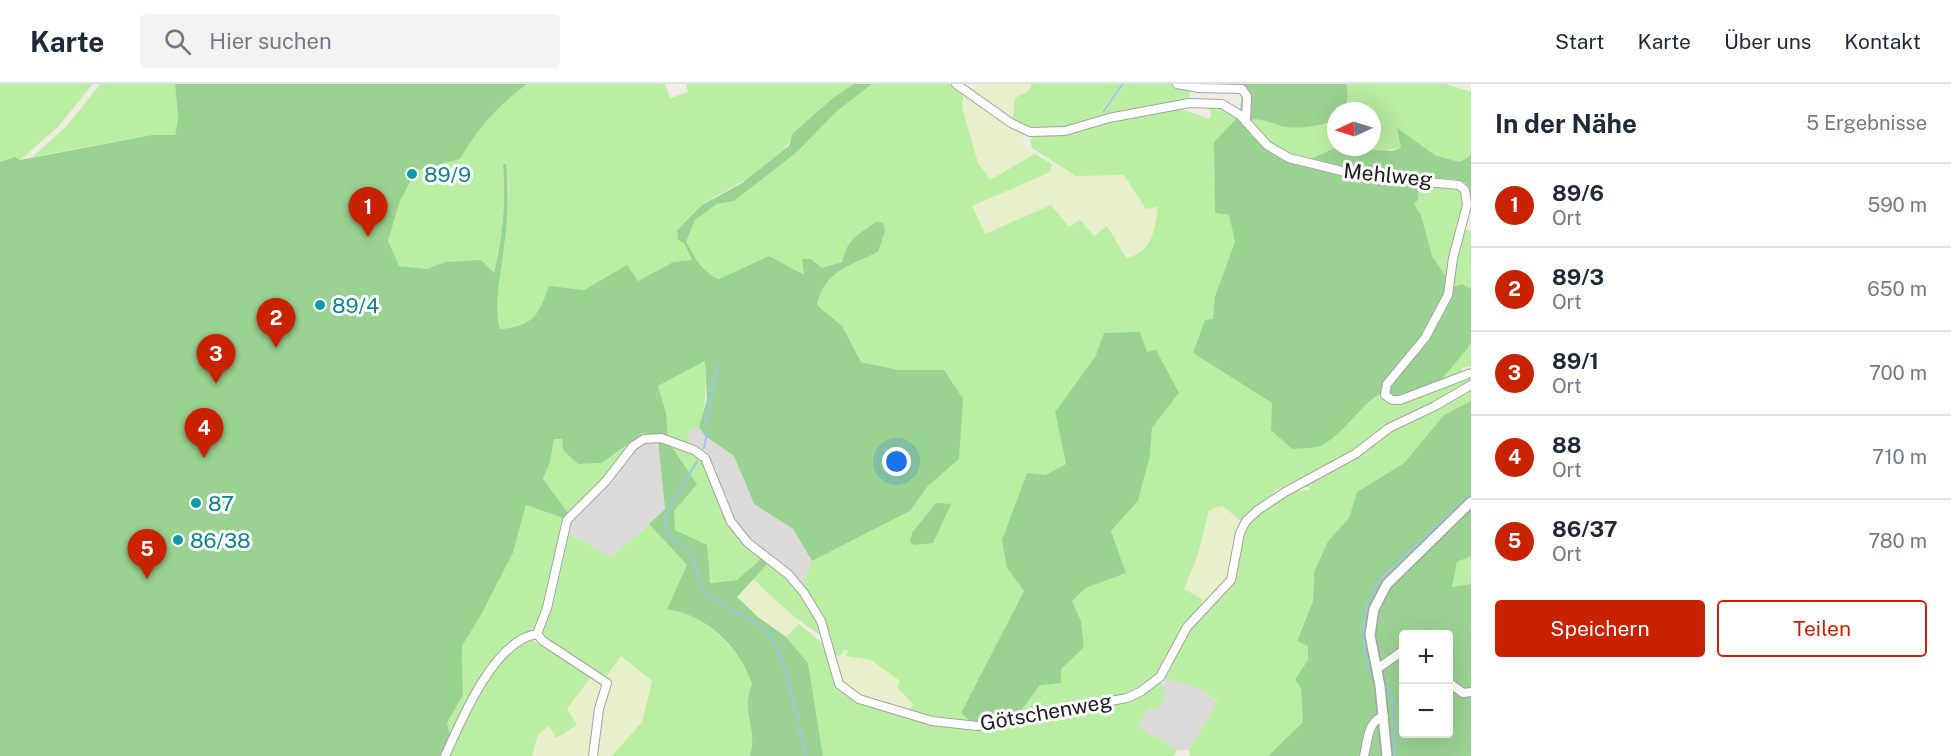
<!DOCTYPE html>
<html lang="de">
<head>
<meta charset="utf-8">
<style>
	body { margin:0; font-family:"Public Sans",sans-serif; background:#f2f2f3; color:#1f2937 }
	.controls { position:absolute; right:18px; bottom:18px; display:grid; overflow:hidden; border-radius:6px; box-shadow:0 6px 24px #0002 }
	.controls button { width:54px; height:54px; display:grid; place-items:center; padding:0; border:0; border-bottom:2px solid #e0e1e3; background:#fff; color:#1f2937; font:30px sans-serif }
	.compass { position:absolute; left:1327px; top:18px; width:54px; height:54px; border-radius:50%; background:#fff; box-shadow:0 6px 24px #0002; rotate:266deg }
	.you { position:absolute; left:897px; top:378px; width:21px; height:21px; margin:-15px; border:4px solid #fff; border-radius:50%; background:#1a73e8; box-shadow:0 0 0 9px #1a73e833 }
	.badge { display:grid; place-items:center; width:39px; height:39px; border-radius:50%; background:#c92200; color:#fff; font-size:20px; font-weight:700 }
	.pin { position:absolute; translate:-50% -50px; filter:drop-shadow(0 2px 3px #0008) }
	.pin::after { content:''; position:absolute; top:32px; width:21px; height:18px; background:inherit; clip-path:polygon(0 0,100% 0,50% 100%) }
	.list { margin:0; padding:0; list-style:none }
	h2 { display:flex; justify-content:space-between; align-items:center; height:78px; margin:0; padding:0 24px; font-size:26px }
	h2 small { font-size:20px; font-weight:400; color:#747a83 }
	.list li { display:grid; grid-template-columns:39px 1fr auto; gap:18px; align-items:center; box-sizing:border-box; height:84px; padding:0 24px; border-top:2px solid #e0e1e3 }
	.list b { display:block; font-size:22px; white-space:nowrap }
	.list p { margin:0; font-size:20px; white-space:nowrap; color:#747a83 }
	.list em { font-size:20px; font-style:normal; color:#747a83 }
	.actions { display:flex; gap:12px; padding:18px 24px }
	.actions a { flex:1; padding:14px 0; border:2px solid #c92200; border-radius:6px; text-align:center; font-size:21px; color:#c92200 }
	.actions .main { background:#c92200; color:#fff }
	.icon { flex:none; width:33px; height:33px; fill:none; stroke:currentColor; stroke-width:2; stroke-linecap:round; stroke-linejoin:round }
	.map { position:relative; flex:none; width:1471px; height:672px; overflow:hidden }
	header { display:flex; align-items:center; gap:36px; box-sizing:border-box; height:84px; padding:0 30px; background:#fff; border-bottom:2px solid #e0e1e3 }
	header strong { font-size:28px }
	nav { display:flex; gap:33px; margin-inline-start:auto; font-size:21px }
	.search { width:420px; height:54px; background:#f2f2f3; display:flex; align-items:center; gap:15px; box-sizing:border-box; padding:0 21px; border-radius:6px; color:#747a83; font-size:22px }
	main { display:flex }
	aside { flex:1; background:#fff }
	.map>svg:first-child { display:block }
</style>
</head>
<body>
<header>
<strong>Karte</strong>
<div class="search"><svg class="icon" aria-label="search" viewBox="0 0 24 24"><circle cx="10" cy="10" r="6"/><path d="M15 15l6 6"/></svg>Hier suchen</div>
<nav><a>Start</a><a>Karte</a><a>Über uns</a><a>Kontakt</a></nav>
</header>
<main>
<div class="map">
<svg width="1471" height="672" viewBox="0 0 1471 672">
	<rect width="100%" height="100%" fill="#efede1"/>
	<g fill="#dbdad9">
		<polygon points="699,343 705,352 734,372 754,420 793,445 812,477 804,497 809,510 743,451 732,435 712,381 690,362 689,347"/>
		<polygon points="658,356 665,425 612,473 565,448 567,442 627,371 646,357"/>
		<polygon points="1165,594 1203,606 1218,619 1189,666 1177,666 1138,642 1149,623 1157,627"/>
	</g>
	<g fill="#e7f0ca">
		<polygon points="977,0 1031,0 1030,6 1015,14 1013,36 972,8"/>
		<polygon points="963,9 1024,48 1022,58 1025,64 1035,70 990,96 978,80 962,24"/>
		<polygon points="1057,78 1076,92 1124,91 1146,125 1158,123 1152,157 1139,171 1126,174 1107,142 1093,152 1069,143 985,150 972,122 1049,88"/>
		<polygon points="1222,422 1243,438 1227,496 1200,525 1201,520 1184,505 1198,470 1209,426"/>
		<polygon points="753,495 801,537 786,553 758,533 737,513"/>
		<polygon points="844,565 848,567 847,572 871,576 900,597 898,603 913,620 909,630 862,614 841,600 832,570 840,572"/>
		<polygon points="621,572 652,597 642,638 621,664 612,672 532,672 537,650 549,642 556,654 567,625 594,587"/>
	</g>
	<g fill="#baeea2">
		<polygon points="0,0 93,0 58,43 20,76 15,73 0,78"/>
		<polygon points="100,0 175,0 178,35 175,51 152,51 32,73 67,42"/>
		<path d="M527,0h138l5,14 18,-6 -2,-8h168l-62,50c-8,35 -66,52 -91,72 -8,7 -16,16 -24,23l15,31 -19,2 -35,19 -11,-15 -43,24 -35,-3c-11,29 -16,39 -49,42l-5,-29 9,-52 5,-58 -3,-26h-3c3,37 0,73 -9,109l-49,-11 -18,7 -29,-3 -10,-25 12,-40 16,-30 44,-12c19,-32 38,-53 67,-75z"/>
		<path d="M872,0h78l13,9 -1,15 16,55 12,17 45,-26 17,10 -2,8 -78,34 13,28 66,-29 18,22 11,-7 14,16 13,-10 19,32c27,-6 28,-27 32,-51l-12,2 -22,-34 -48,1 -44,-28 -2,-8 4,-4 33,-3 108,-26 35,12 1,-8 -12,-6 30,4 9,8 -24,25 1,71 14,2 6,27 -20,54 -2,23 -20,34 79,50 81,12 27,-21 5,7 8,3 78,-29v8l-113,67 -82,40 -33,32 -21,-16 -13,4 -11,44 -14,35 18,10 -2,10 -39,63 -28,21 -115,22 22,-30 44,-38 -3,-26 -9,-20 14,-13 40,-15 -15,-42 27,-30 12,-45 2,-28 27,-35 -32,-41 -43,-19 -9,24 -40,55 11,52 -21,11 -38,93 17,23 -63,122 12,11 -64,-10 4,-10 -16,-17 3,-6 -29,-21 -25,-4 2,-5 -4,-2 -4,7 -8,-2 -28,-73 8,-20 98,-50 18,-25 31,-27 -15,-88 -46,-1 -37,-8 -19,-36 -25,-21c7,-34 33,-39 61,-53l-2,-30c-16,12 -29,18 -34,40l-20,6 -11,-9 -6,15c-14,-4 -23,-12 -36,-18l-50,23c-16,-7 -24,-22 -33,-37l9,-22 22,-16 17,-3 63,-49 40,-41z"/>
		<polygon points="1031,0 1122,0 1101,28 1103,30 1125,0 1171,0 1190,5 1188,17 1063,45 1030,46 1013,36 1015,14 1030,6"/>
		<polygon points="1346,0 1446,0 1471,8 1471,71 1460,78 1435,71 1398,45 1402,64 1304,78 1273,64 1249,37 1259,35 1290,43 1336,34 1336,63 1372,63 1372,27 1343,27 1346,22"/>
		<polygon points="1419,98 1458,104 1464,110 1465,120 1450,201 1429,166 1421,131 1414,120 1418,116"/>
		<polygon points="1465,145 1471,147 1471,205 1462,200 1453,203 1456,175"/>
		<polygon points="1471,258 1471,282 1462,284 1463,288 1440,297"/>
		<path d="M705,277c1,23 2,44 -6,66l-10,4 1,15 -22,-9 -2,-24 -8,-27z"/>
		<polygon points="1471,303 1471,317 1444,331 1404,379 1357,408 1349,434 1328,457 1314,488 1313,517 1297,556 1308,562 1308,576 1295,595 1301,605 1303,638 1268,672 1190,672 1189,666 1218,618 1203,606 1165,594 1166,589 1191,541 1234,495 1242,450 1254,432 1289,407 1309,406 1311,404 1297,402"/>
		<polygon points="643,349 652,350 640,354 569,430 543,395 550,378 554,355 562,355 564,366 578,380 602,379"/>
		<polygon points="669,359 696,370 704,380 726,435 762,474 737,496 710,499 675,446"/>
		<polygon points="526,421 566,435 547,515 538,540 500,572 451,653 447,639 463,611 462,562 481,531 513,469"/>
		<path d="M649,440l38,41 1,47c28,16 54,41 64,72 -12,28 6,43 -2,72h-138l30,-34 10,-41 -31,-25 -16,22 -65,-42 25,-104 47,25z"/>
		<polygon points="1471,472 1471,500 1451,503 1457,478"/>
		<path d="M768,479c25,22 45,43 56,75l-32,-23 -39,-36z"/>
		<polygon points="799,540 824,561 840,606 864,620 932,639 974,644 1065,631 1076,626 1124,617 1157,598 1162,599 1165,612 1157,627 1149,623 1138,642 1177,666 1174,672 823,672 808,579 786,553"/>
		<path d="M529,554l63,37 -25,34 10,16 -21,13 -7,-12 -11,8 -6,22h-85c24,-48 37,-85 82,-118z"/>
	</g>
	<g fill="#9ad292" fill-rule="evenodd">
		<path d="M175,0h352c-29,22 -48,43 -67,75l-44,12 -16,30 -12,40 11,25 28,3 18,-7 36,-2 13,13c9,-36 12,-72 9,-109h3c3,28 2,55 -2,83 -3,29 -11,54 -4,82 33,-3 38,-13 49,-43l35,4 43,-25 11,16 35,-19 19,-2 -8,-17 -6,-3 -1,-10 25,-25 40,-22 47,-37 3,-12 41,-36 21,-14h18l-35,27 -40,41 -63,49 -17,3 -22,16 -9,22c9,15 16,30 33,37l50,-23c13,6 22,13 35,18l-2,-15h9l11,9 20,-6c5,-23 17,-28 34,-40l7,1 2,8 -7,21c-28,14 -54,19 -61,53l25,21 19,36 37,8h46l19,29 -4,60 -31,27 -18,25 -98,50 -19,-32 -39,-25 -20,-48 -29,-20 -6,-9 8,-28 -2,-38 -47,25 8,27 2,24 -25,-4 -41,30 -24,1 -15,-14 -1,-11h-8l-4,23 -7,17 26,35 -3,5 -40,-14 -13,48 -32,62 -19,31 1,49 -16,28 4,14 -9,19h-442v-594l15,-5 5,3 132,-25h23l3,-16z"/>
		<path d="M1208,0h138c3,9 2,19 -3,27h-7l-2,9c-12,6 -34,9 -48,7 -12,-2 -26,-11 -37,-6l-9,-8 2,-22h-29z"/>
		<path d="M1238,33l30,33 29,15 38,-17 57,3 9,-3 -4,-20 38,27 25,7 11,-7v40l-5,-12 -12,-4 -30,-1 -5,4 -1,18 -4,4 7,11 11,41 21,31 9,-3 9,5v53l-4,7 -27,32 -46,16 -7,-7c-29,14 -40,43 -67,56 -7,3 -19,2 -28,3l-21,-19 1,-27 -79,-50 12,-33 8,-1 2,-23 20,-54 -6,-27 -14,-2 -1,-71z"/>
		<polygon points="1140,248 1147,268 1156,266 1179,309 1152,344 1150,372 1138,417 1111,447 1126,489 1086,504 1072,517 1081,537 1084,563 1061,585 1061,599 1040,601 1018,631 973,640 961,629 1024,507 1007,484 1002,456 1027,389 1045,391 1066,380 1055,328 1095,273 1104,249"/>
		<path d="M1471,317v155l-14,6 -5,25 19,-3v172h-203l35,-34 -2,-33 -6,-10 13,-19v-14l-11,-5 16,-40 1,-29 14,-31 21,-23 8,-26 47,-29 40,-48zM1404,550h44v100h-44z"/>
		<path d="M658,356l11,3 28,41 -23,27 1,19 32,15 3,38 27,-3 25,-22 6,5 -31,34 21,20 28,20 22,26 15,93h-73c8,-30 -10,-43 2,-72 -13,-38 -45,-69 -85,-75l20,-44 -38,-41 16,-15z"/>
		<polygon points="936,419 951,420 933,459 914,461 910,458 912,449"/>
	</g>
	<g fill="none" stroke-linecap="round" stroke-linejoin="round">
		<g stroke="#9dc6e1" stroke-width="2">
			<polyline points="1103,28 1123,0"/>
			<polyline points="706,340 718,281"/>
			<polyline points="704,364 707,348"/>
			<path d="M697,377c-9,19 -41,52 -28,74 4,8 15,11 21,18 9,10 5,29 13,38 18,18 48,24 65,43 17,18 31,95 38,122"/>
			<path d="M1374,594c-18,-28 -12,-70 4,-97l93,-87"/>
			<path d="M1382,597c16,13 13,56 12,75"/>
		</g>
		<g stroke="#a4a4a4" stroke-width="10">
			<g id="minor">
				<polyline points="956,0 1011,39 1030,48 1065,47 1109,34 1189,19 1222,20 1240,31 1267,61 1289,74 1362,92 1459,101 1465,106 1467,121 1453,174 1448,211 1425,254 1387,300 1385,311 1392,316 1400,316 1471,289"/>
				<polyline points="1177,0 1199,4 1242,5 1247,12 1246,38"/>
				<polyline points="537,550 547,524 567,436 606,397 633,362 644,355 661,354 694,366 705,374 731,438 748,459 788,490 804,509 821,537 839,600 859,615 932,637 977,642 1127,614 1140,608 1160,593 1187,543 1231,496 1240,449 1246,437 1258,426 1285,408 1355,370 1389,344 1435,322 1471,301"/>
				<polyline points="537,550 543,557 607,599 599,625 593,672"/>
				<polyline points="1377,585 1404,566"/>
				<polyline points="1448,598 1463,609 1471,608"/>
				<path d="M445,672c16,-35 49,-116 92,-122"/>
				<path d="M1364,672c4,-15 3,-35 20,-40"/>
			</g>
		</g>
		<g stroke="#a4a4a4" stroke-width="12">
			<polyline id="tertiary" points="1387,672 1380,602 1370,551 1374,525 1387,500 1471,418"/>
		</g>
		<use href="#minor" stroke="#fff" stroke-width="8"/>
		<use href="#tertiary" stroke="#fff" stroke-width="9"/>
	</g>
	<g fill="#0f9aa8" stroke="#fff" stroke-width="2">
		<circle cx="412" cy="90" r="6"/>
		<circle cx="320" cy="221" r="6"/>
		<circle cx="196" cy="419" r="6"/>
		<circle cx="178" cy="456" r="6"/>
	</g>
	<g text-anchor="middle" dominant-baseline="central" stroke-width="6" stroke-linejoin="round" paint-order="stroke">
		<g font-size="21" fill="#0d838f" stroke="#fff" text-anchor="start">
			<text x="424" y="90">89/9</text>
			<text x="332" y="221">89/4</text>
			<text x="208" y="419">87</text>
			<text x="190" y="456">86/38</text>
		</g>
		<g font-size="21" fill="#1d1d1d" stroke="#fff">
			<text transform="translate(1388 91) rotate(6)">Mehlweg</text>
			<text transform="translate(1046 628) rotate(-10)">Götschenweg</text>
		</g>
	</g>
</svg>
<div class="controls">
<button>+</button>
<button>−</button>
</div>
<svg class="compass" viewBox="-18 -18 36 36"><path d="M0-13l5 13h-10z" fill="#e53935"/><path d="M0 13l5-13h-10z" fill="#747a83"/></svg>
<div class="you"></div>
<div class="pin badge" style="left:368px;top:153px">1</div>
<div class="pin badge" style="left:276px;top:264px">2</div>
<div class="pin badge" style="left:216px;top:300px">3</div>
<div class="pin badge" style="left:204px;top:374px">4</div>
<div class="pin badge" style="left:147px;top:495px">5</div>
</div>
<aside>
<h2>In der Nähe<small>5 Ergebnisse</small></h2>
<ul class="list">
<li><span class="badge">1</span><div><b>89/6</b><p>Ort</p></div><em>590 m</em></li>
<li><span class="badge">2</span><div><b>89/3</b><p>Ort</p></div><em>650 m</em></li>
<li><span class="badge">3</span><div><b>89/1</b><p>Ort</p></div><em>700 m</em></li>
<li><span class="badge">4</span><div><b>88</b><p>Ort</p></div><em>710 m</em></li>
<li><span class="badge">5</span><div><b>86/37</b><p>Ort</p></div><em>780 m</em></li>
</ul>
<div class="actions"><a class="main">Speichern</a><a>Teilen</a></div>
</aside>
</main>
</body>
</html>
